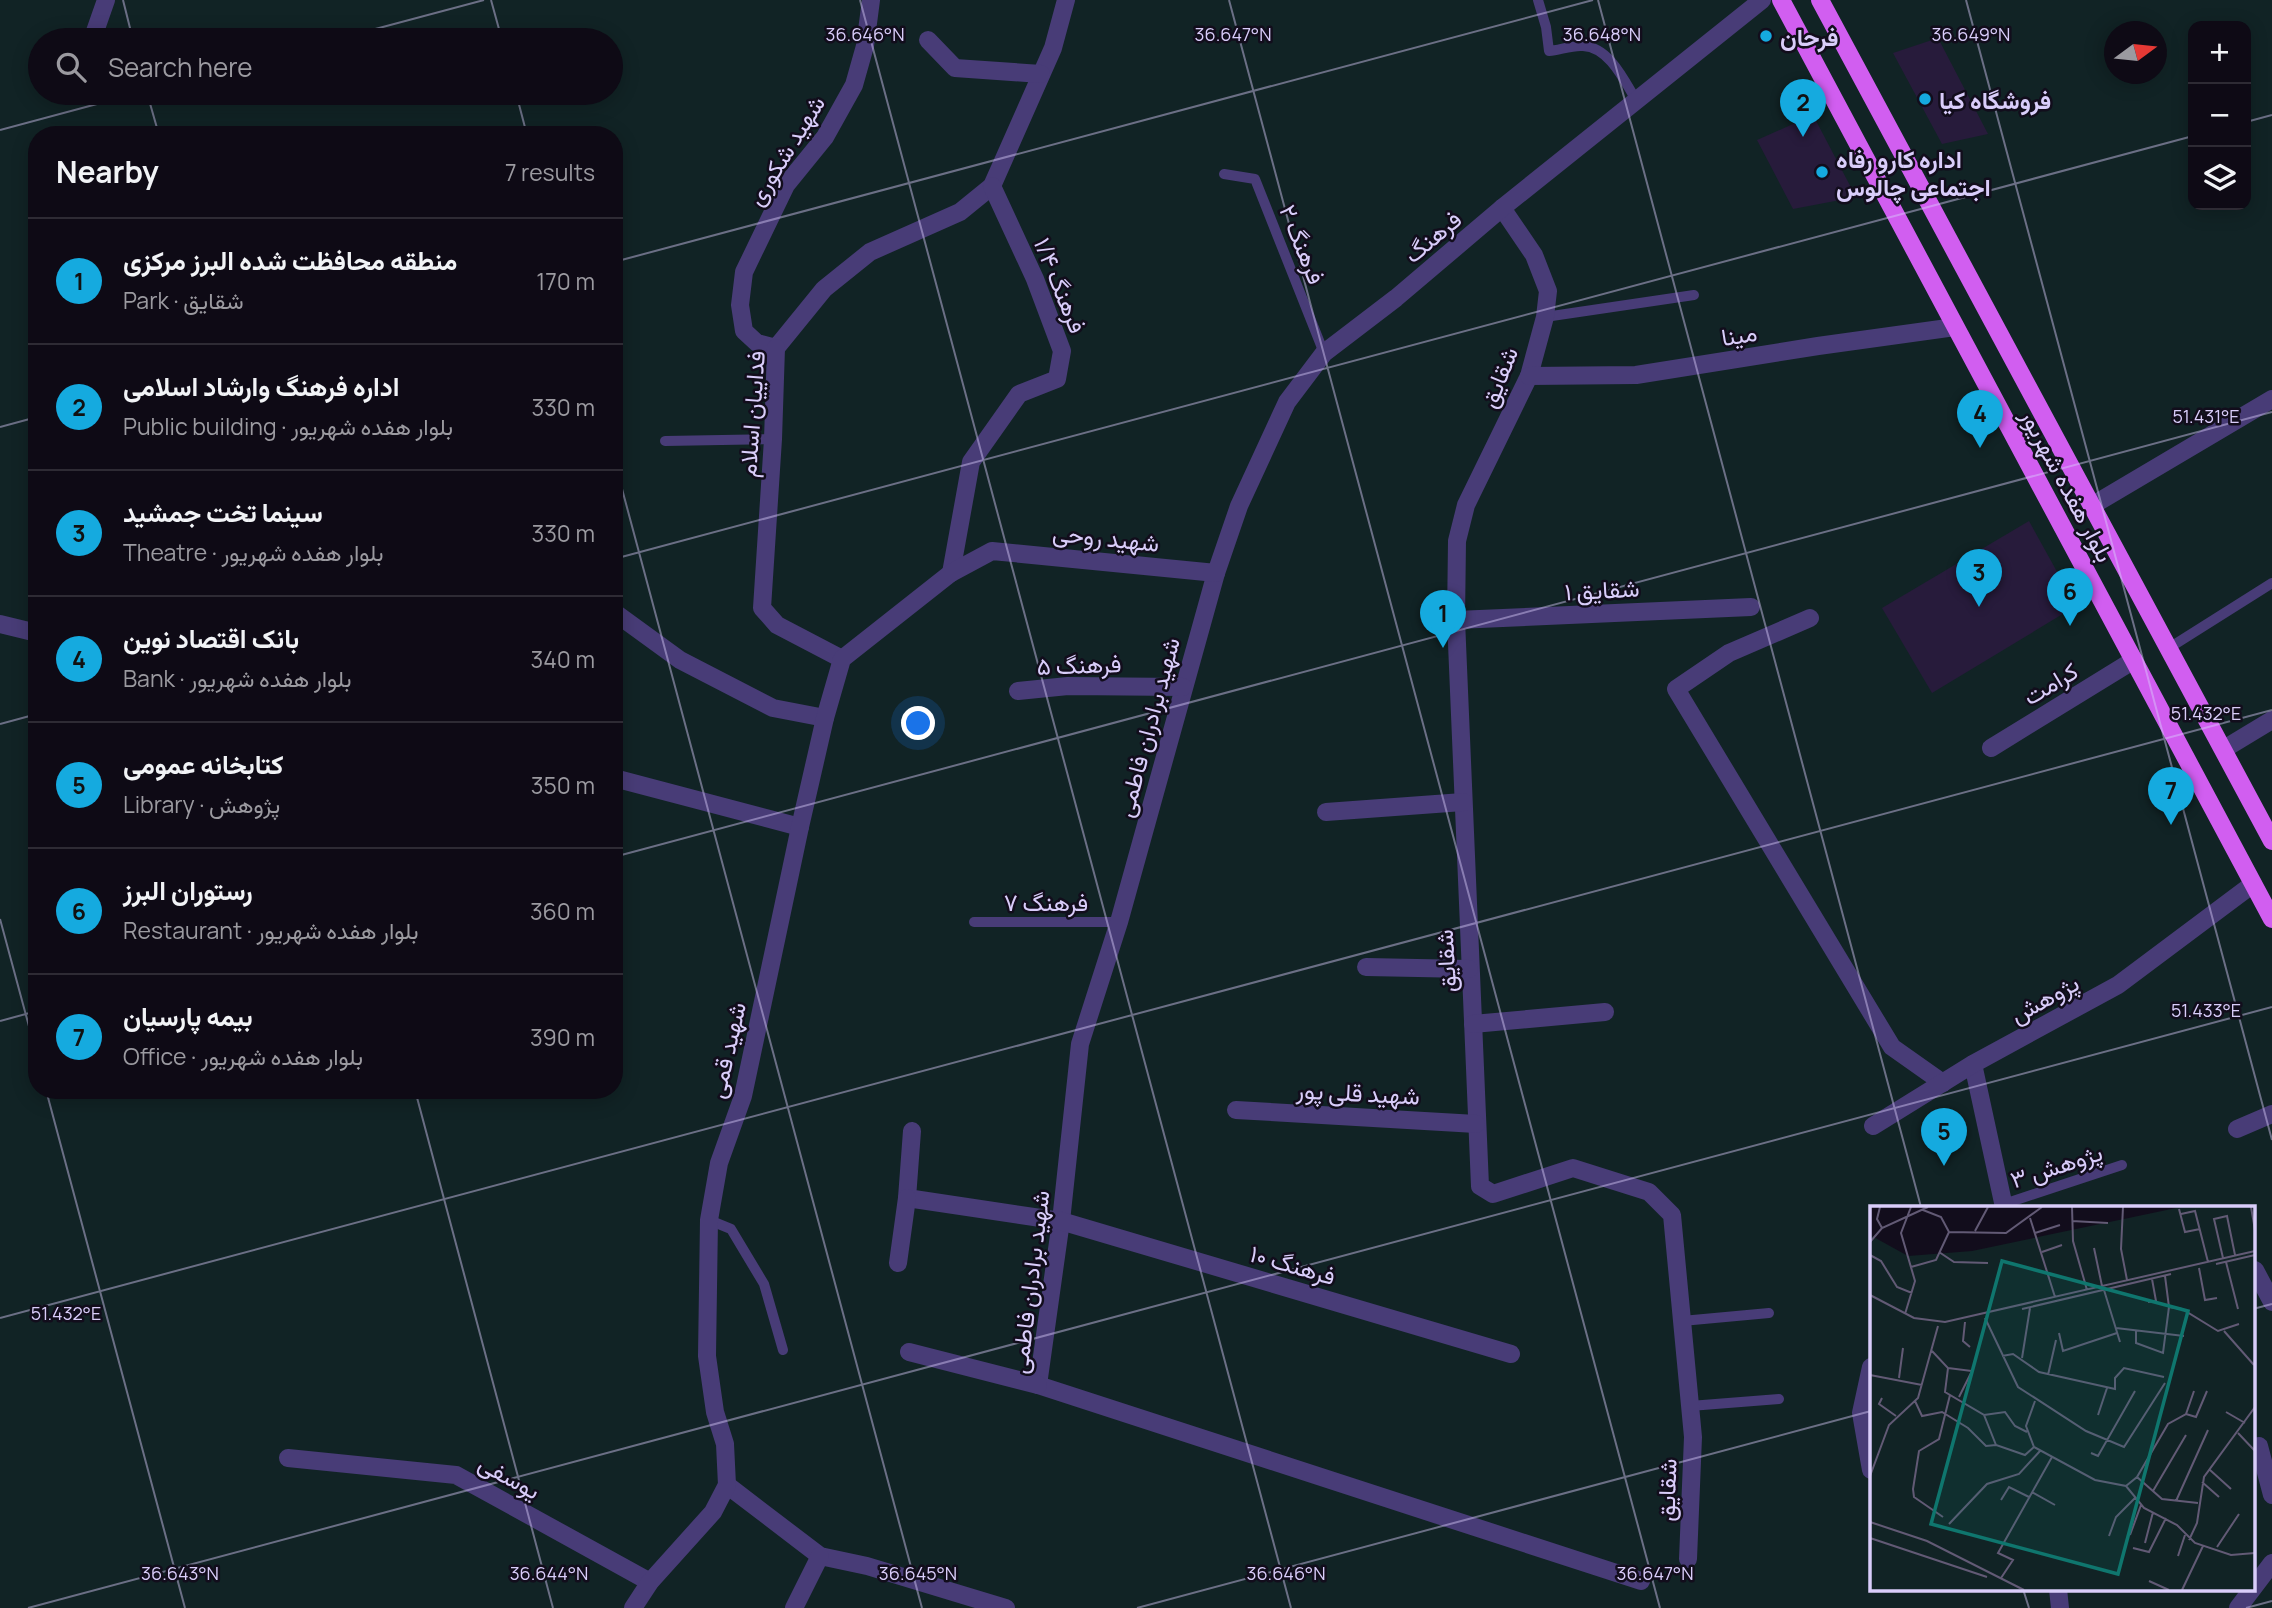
<!DOCTYPE html>
<html lang="en">
<head>
<meta charset="utf-8">
<style>
	body { margin:0; font-family:Manrope,Vazirmatn,sans-serif; background:#1c1822; color:#f1f3f6 }
	.controls { position:absolute; right:21px; top:21px; display:grid; overflow:hidden; border-radius:14px; box-shadow:0 4px 18px #0003 }
	.controls button { width:63px; height:63px; display:grid; place-items:center; padding:0; border:0; border-bottom:2px solid #2e2b34; background:#0e0a15; color:#f1f3f6; font:35px sans-serif }
	.compass { position:absolute; left:2104px; top:21px; width:63px; height:63px; border-radius:50%; background:#0e0a15; box-shadow:0 4px 18px #0003; rotate:75deg }
	.you { position:absolute; left:919px; top:724px; width:24px; height:24px; margin:-18px; border:5px solid #fff; border-radius:50%; background:#1a73e8; box-shadow:0 0 0 10px #1a73e833 }
	.badge { display:grid; place-items:center; width:46px; height:46px; border-radius:50%; background:#15aadf; color:#111; font-size:23px; font-weight:700 }
	.pin { position:absolute; translate:-50% -58px; filter:drop-shadow(0 2px 4px #0008) }
	.pin::after { content:''; position:absolute; top:37px; width:24px; height:21px; background:inherit; clip-path:polygon(0 0,100% 0,50% 100%) }
	.list { margin:0; padding:0; list-style:none }
	h2 { display:flex; justify-content:space-between; align-items:center; height:91px; margin:0; padding:0 28px; font-size:30px }
	h2 small { font-size:23px; font-weight:400; color:#9b9aa0 }
	.list li { display:grid; grid-template-columns:46px 1fr auto; gap:21px; align-items:center; box-sizing:border-box; height:126px; padding:0 28px; border-top:2px solid #2e2b34 }
	.list b { display:block; font-size:26px; white-space:nowrap }
	.list p { margin:0; font-size:23px; white-space:nowrap; color:#9b9aa0 }
	.list em { font-size:23px; font-style:normal; color:#9b9aa0 }
	.icon { flex:none; width:38px; height:38px; fill:none; stroke:currentColor; stroke-width:2; stroke-linecap:round; stroke-linejoin:round }
	.map { position:relative; flex:none; width:2272px; height:1608px; overflow:hidden }
	.search { position:absolute; background:#0e0a15; box-shadow:0 4px 18px #0003; left:28px; top:28px; width:595px; height:77px; display:flex; align-items:center; gap:18px; box-sizing:border-box; padding:0 24px; border-radius:38px; color:#9b9aa0; font-size:26px }
	.panel { position:absolute; background:#0e0a15; box-shadow:0 4px 18px #0003; left:28px; top:126px; width:595px; height:973px; border-radius:28px }
	.map>svg:first-child { display:block }
</style>
</head>
<body>
<div class="map">
<svg width="2272" height="1608" viewBox="0 0 2272 1608">
	<rect width="100%" height="100%" fill="#120d1c"/>
	<path fill="#112325" fill-rule="evenodd" d="M0,0h2272v1608h-2272zM2193,26h53v179h-53zM2114,32h42v42h-42zM40,40h571v53h-571zM37,135h577v955h-577zM1871,1207h382v382h-382z"/>
	<g fill="#271b3b">
		<polygon points="1938,38 1988,134 1942,144 1893,53"/>
		<polygon points="1813,115 1856,197 1793,209 1757,140"/>
		<polygon points="2029,521 2076,606 1932,693 1882,608"/>
	</g>
	<g fill="none" stroke-linecap="round" stroke-linejoin="round">
		<g stroke="#483c77" stroke-width="10">
			<path d="M1538,0l8,27 3,24c11,-1 23,-6 34,-5 26,1 41,34 53,54"/>
			<polyline points="1224,174 1255,179 1324,353"/>
			<polyline points="1545,317 1694,295"/>
			<polyline points="665,441 773,439"/>
			<polyline points="2169,648 2272,583"/>
			<polyline points="974,922 1119,922"/>
			<polyline points="2004,1204 2122,1165"/>
			<polyline points="709,1220 731,1229 764,1284 783,1350"/>
			<polyline points="1682,1321 1769,1313"/>
			<polyline points="1690,1406 1779,1399"/>
		</g>
		<g stroke="#483c77" stroke-width="18">
			<polyline points="871,0 865,46 854,85 825,137 786,185 744,272 740,305 744,331 757,343 776,348 824,289 870,252 960,212 992,186 1053,48 1066,0"/>
			<polyline points="92,40 106,0"/>
			<polyline points="928,40 955,68 1041,74"/>
			<polyline points="1502,208 1534,255 1548,291 1545,317 1529,376 1466,505 1457,541 1456,620 1480,1186 1493,1194 1573,1168 1649,1192 1672,1215 1693,1437 1688,1559"/>
			<polyline points="1529,376 1636,375 1818,346 1955,327"/>
			<polyline points="2093,505 2272,399"/>
			<polyline points="951,573 971,462 1019,394 1057,379 1062,351 1035,279 992,186"/>
			<polyline points="1216,573 1119,922 1080,1044 1061,1221 1038,1385 1641,1581"/>
			<polyline points="614,612 680,660 773,708 825,718"/>
			<polyline points="1810,618 1729,653 1676,689 1892,1047 1943,1083"/>
			<polyline points="1456,620 1751,607"/>
			<polyline points="0,624 37,633"/>
			<polyline points="1018,691 1068,686 1183,687"/>
			<polyline points="1991,748 2134,660"/>
			<polyline points="2224,749 2272,720"/>
			<polyline points="614,778 800,827"/>
			<polyline points="1326,812 1463,802"/>
			<polyline points="1366,967 1469,969"/>
			<polyline points="1473,1024 1605,1012"/>
			<polyline points="1973,1064 2004,1207"/>
			<polyline points="1236,1110 1476,1124"/>
			<polyline points="1873,1126 1973,1064 2118,985 2253,884"/>
			<polyline points="2237,1129 2272,1114"/>
			<polyline points="912,1131 907,1198 1061,1221 1511,1354"/>
			<polyline points="898,1263 907,1198"/>
			<polyline points="2255,1270 2272,1302"/>
			<polyline points="909,1352 1038,1385"/>
			<polyline points="1871,1367 1861,1413 1871,1470"/>
			<polyline points="2259,1446 2272,1495"/>
			<polyline points="288,1458 456,1475 650,1582"/>
			<polyline points="727,1485 820,1556 867,1566 1006,1608"/>
			<polyline points="2058,1589 2060,1608"/>
			<polyline points="794,1608 820,1556"/>
			<polyline points="2238,1608 2272,1563"/>
		</g>
		<g stroke="#483c77" stroke-width="18">
			<polyline points="776,348 773,439 762,608 777,625 842,659"/>
			<polyline points="633,1608 650,1582 713,1512 727,1485 725,1444 715,1412 707,1356 709,1220 719,1163 743,1096 800,827 825,718 842,659 951,573 992,551 1216,573 1239,506 1287,402 1324,353 1396,298 1502,208 1762,0"/>
		</g>
		<g stroke="#d15ef0" stroke-width="18">
			<polyline points="1781,0 2272,919"/>
			<polyline points="1820,0 2272,841"/>
		</g>
	</g>
	<path fill="none" stroke="#d9cdfa" stroke-width="2" stroke-opacity="0.45" d="M123,0l10,40M491,0l11,40M860,0l431,1608M1229,0l431,1608M1598,0l323,1207M1966,0l306,1140M334,40l150,-40M147,93l12,42M516,93l11,42M2246,122l26,-7M0,130l138,-37M614,262l979,-262M0,427l37,-10M614,459l308,1149M614,559l1579,-423M0,724l37,-10M614,857l1658,-445M0,919l37,137M0,1021l37,-10M46,1090l139,518M415,1090l138,518M2253,1309l19,-5M0,1318l2272,-608M2023,1589l6,19M28,1608l2244,-601M1137,1608l734,-197M2246,1608l26,-7"/>
	<g fill="#15aadf" stroke="#120d1c" stroke-width="2.5">
		<circle cx="1766" cy="36" r="7"/>
		<circle cx="1925" cy="99" r="7"/>
		<circle cx="1822" cy="172" r="7"/>
	</g>
	<g text-anchor="middle" dominant-baseline="central" stroke-width="5" stroke-linejoin="round" paint-order="stroke">
		<g font-size="24" font-weight="bold" fill="#d9cdfa" stroke="#120d1c" text-anchor="start">
			<text x="1780" y="36">فرحان</text>
			<text x="1939" y="99">فروشگاه کیا</text>
			<text x="1836" y="158">اداره کارو رفاه<tspan x="1836" dy="28">اجتماعی چالوس</tspan></text>
		</g>
		<g font-size="24" fill="#d9cdfa" stroke="#120d1c">
			<text transform="translate(785 150) rotate(-58)">شهید شکوری</text>
			<text transform="translate(1432 236) rotate(-40)">فرهنگ</text>
			<text transform="translate(1303 244) rotate(68)">فرهنگ ۲</text>
			<text transform="translate(1061 285) rotate(68)">فرهنگ ۱/۴</text>
			<text transform="translate(1739 334) rotate(-9)">مینا</text>
			<text transform="translate(1498 377) rotate(-68)">شقایق</text>
			<text transform="translate(751 414) rotate(-86)">فداییان اسلام</text>
			<text transform="translate(2068 485) rotate(62)">بلوار هفده شهریور</text>
			<text transform="translate(1106 537) rotate(6)">شهید روحی</text>
			<text transform="translate(1602 589) rotate(-3)">شقایق ۱</text>
			<text transform="translate(1079 664) rotate(-2)">فرهنگ ۵</text>
			<text transform="translate(2050 683) rotate(-31)">کرامت</text>
			<text transform="translate(1147 727) rotate(-75)">شهید برادران فاطمی</text>
			<text x="1046" y="901">فرهنگ ۷</text>
			<text transform="translate(1445 961) rotate(-93)">شقایق</text>
			<text transform="translate(2044 998) rotate(-29)">پژوهش</text>
			<text transform="translate(726 1050) rotate(-77)">شهید قمی</text>
			<text transform="translate(1358 1092) rotate(3)">شهید قلی پور</text>
			<text transform="translate(2056 1165) rotate(-18)">پژوهش ۳</text>
			<text transform="translate(1293 1264) rotate(16)">فرهنگ ۱۰</text>
			<text transform="translate(1029 1282) rotate(-83)">شهید برادران فاطمی</text>
			<text transform="translate(510 1476) rotate(29)">یوسفی</text>
			<text transform="translate(1666 1490) rotate(-88)">شقایق</text>
		</g>
	</g>
	<g transform="translate(1870 1206)">
		<rect width="385" height="385" fill="#120d1c"/>
		<path d="M311,1h74v383h-385v-355l38,21 64,-5z" fill="#112325"/>
		<path fill="none" stroke="#625a75" stroke-width="2" d="M10,1l-3,12 5,9M202,1l1,34 14,49M253,1l-2,42 6,31M381,1l4,23M309,3l6,23 15,-3M53,4l18,7 8,15M311,8l14,-3 13,51M160,12l25,79M202,15l36,2M105,25l13,-24M79,26l57,1 36,-26M165,27l25,-8M0,36l12,-14 46,-21M224,42l8,38M69,46l15,10 34,1M172,46l20,-7M0,49l11,6 16,26 15,6M353,52l-9,-39 13,-3 8,39M356,56l12,47M346,58l39,-9M41,61l25,-7 13,-28M329,62l6,32 12,-2M234,84l16,52M0,89l44,23 31,4 310,-71M278,96l8,-1 -4,-22M299,101l13,2 36,22 21,-7M152,103l149,-35M35,108l10,-33 -14,-48 10,-26M115,112l33,69 68,44 38,16 41,-64M95,116l-2,19 7,6M246,122l68,8M266,124v13l27,10 6,-46 -4,-31M354,125l30,34M189,127l4,18 54,-18M62,145l16,17 -3,24 39,23 12,30 29,10 9,-8M132,150l11,-2 26,18 76,17v-11l9,-10 40,9M152,152l8,-50M78,162l24,3 -13,26M0,169l52,10M178,169l8,-35M29,172l4,-30M12,192l-3,6 17,12M45,195l7,15 20,-4 26,16 18,18 10,-1M165,195l-9,25 8,21 61,33 31,6 18,22 33,17 18,18 36,12 24,-2M356,206l19,11M316,208l10,3 11,-26M114,209l21,-3 10,14 12,6M228,209l9,-27M368,227l17,18M221,247l7,3 37,-65M340,264l21,19M0,270l19,-51 29,-27 20,-72M267,271l25,22 36,4M332,276l17,15M256,280l11,-9 31,-53 18,-10 8,-23M283,285l33,-56M162,286l23,13M131,294l8,-13 20,10M306,295l32,-71M73,311l-29,-20 -1,-8 6,-38 20,-12 11,-44M0,316l57,19 97,49M79,318l38,-40 32,-10 21,-23M260,329l11,-30M239,330l7,-19 19,-19M0,332l117,39M319,334l8,-17 7,-46 51,-70M275,337l8,-31M347,341l22,-33M263,342l16,4 17,-34M308,350l7,-21M131,372l12,-18 -15,-7 54,-96M279,375l20,9M312,384l21,-44"/>
		<path fill="#0f766e" fill-opacity="0.15" stroke="#0f766e" stroke-width="3.5" d="M132,55l186,50 -70,263 -187,-50z"/>
		<rect width="385" height="385" fill="none" stroke="#d9cdfa" stroke-width="3.5"/>
	</g>
	<g font-size="18" text-anchor="middle" fill="#d9cdfa" stroke="#120d1c" stroke-width="5" stroke-linejoin="round" paint-order="stroke">
		<text x="865" y="41">36.646°N</text>
		<text x="1233" y="41">36.647°N</text>
		<text x="1602" y="41">36.648°N</text>
		<text x="1971" y="41">36.649°N</text>
		<text x="2206" y="423">51.431°E</text>
		<text x="2206" y="720">51.432°E</text>
		<text x="2206" y="1017">51.433°E</text>
		<text x="66" y="1320">51.432°E</text>
		<text x="180" y="1580">36.643°N</text>
		<text x="549" y="1580">36.644°N</text>
		<text x="918" y="1580">36.645°N</text>
		<text x="1286" y="1580">36.646°N</text>
		<text x="1655" y="1580">36.647°N</text>
	</g>
</svg>
<div class="controls">
<button>+</button>
<button>−</button>
<button><svg class="icon" aria-label="layers" viewBox="0 0 24 24"><path d="M12 4l9 5-9 5-9-5zM3 14l9 5 9-5"/></svg></button>
</div>
<svg class="compass" viewBox="-18 -18 36 36"><path d="M0-13l5 13h-10z" fill="#e53935"/><path d="M0 13l5-13h-10z" fill="#9b9aa0"/></svg>
<div class="you"></div>
<div class="pin badge" style="left:1443px;top:648px">1</div>
<div class="pin badge" style="left:1803px;top:137px">2</div>
<div class="pin badge" style="left:1979px;top:607px">3</div>
<div class="pin badge" style="left:1980px;top:448px">4</div>
<div class="pin badge" style="left:1944px;top:1166px">5</div>
<div class="pin badge" style="left:2070px;top:626px">6</div>
<div class="pin badge" style="left:2171px;top:825px">7</div>
<div class="search"><svg class="icon" aria-label="search" viewBox="0 0 24 24"><circle cx="10" cy="10" r="6"/><path d="M15 15l6 6"/></svg>Search here</div>
<section class="panel">
<h2>Nearby<small>7 results</small></h2>
<ul class="list">
<li><span class="badge">1</span><div><b>منطقه محافظت شده البرز مرکزی</b><p>Park · شقایق</p></div><em>170 m</em></li>
<li><span class="badge">2</span><div><b>اداره فرهنگ وارشاد اسلامی</b><p>Public building · بلوار هفده شهریور</p></div><em>330 m</em></li>
<li><span class="badge">3</span><div><b>سینما تخت جمشید</b><p>Theatre · بلوار هفده شهریور</p></div><em>330 m</em></li>
<li><span class="badge">4</span><div><b>بانک اقتصاد نوین</b><p>Bank · بلوار هفده شهریور</p></div><em>340 m</em></li>
<li><span class="badge">5</span><div><b>کتابخانه عمومی</b><p>Library · پژوهش</p></div><em>350 m</em></li>
<li><span class="badge">6</span><div><b>رستوران البرز</b><p>Restaurant · بلوار هفده شهریور</p></div><em>360 m</em></li>
<li><span class="badge">7</span><div><b>بیمه پارسیان</b><p>Office · بلوار هفده شهریور</p></div><em>390 m</em></li>
</ul>
</section>
</div>
</body>
</html>
